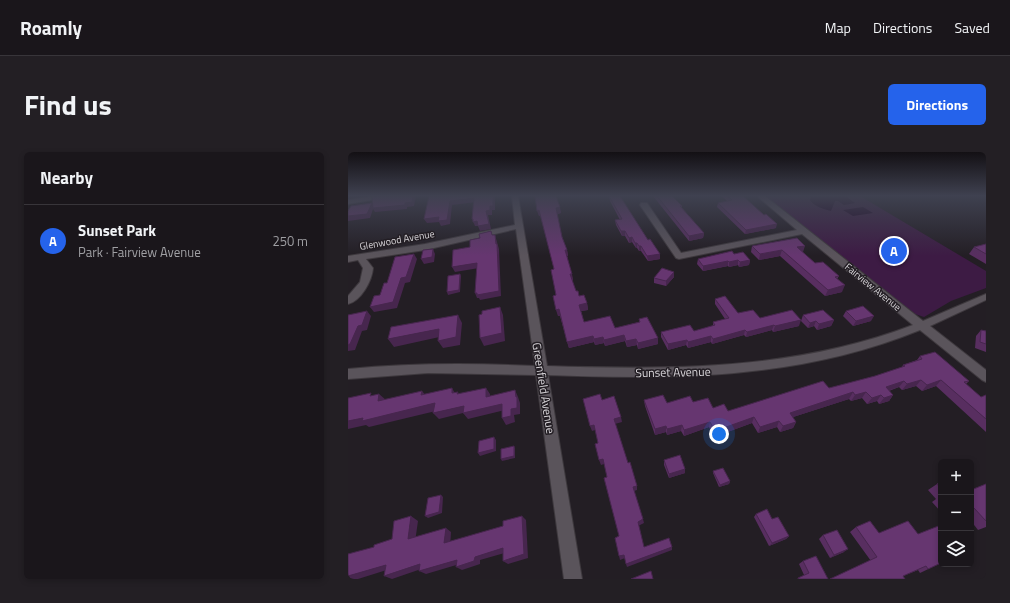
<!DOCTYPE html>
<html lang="en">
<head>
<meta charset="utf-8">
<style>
	body { margin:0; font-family:"Titillium Web",sans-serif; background:#231f24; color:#f1f3f6 }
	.controls { position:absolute; right:12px; bottom:12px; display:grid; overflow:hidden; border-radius:6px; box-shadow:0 2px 6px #0003 }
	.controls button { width:36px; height:36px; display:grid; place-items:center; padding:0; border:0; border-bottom:1px solid #38353a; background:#1a161b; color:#f1f3f6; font:20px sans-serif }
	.you { position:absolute; left:371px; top:282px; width:14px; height:14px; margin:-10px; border:3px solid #fff; border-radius:50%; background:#1a73e8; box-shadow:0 0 0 6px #1a73e833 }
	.badge { display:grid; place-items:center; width:26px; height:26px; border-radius:50%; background:#2563eb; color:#fff; font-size:13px; font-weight:700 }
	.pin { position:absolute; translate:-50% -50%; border:2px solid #fff; box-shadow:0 1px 4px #0006 }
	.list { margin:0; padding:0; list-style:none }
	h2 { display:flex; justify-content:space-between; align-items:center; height:52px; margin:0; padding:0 16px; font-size:17px }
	h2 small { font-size:13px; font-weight:400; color:#9f9fa3 }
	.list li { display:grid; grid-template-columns:26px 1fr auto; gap:12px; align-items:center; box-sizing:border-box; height:72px; padding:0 16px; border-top:1px solid #38353a }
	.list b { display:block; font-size:15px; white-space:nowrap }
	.list p { margin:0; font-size:13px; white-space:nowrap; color:#9f9fa3 }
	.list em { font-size:13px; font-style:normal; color:#9f9fa3 }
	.icon { flex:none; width:22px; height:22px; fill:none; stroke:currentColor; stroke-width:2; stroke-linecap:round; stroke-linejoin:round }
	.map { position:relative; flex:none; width:638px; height:427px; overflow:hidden; border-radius:6px }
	header { display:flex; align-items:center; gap:24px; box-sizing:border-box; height:56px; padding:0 20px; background:#1a161b; border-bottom:1px solid #38353a }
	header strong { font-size:19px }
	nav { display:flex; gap:22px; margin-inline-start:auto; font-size:14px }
	.intro { display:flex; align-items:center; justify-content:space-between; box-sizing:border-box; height:96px; padding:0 24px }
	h1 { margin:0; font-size:28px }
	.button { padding:10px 18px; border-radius:6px; background:#2563eb; color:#fff; font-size:14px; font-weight:700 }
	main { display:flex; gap:24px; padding:0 24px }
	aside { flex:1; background:#1a161b; border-radius:6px; box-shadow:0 2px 6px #0003 }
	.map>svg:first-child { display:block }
</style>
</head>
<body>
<header>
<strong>Roamly</strong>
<nav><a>Map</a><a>Directions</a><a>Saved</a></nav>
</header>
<div class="intro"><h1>Find us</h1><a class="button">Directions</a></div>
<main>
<aside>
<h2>Nearby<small></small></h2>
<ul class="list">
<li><span class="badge">A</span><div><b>Sunset Park</b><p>Park · Fairview Avenue</p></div><em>250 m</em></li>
</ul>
</aside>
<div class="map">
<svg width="638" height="427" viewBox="0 0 638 427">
	<rect width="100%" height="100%" fill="#231e24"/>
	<polygon fill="#3d1b44" points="417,44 512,44 638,119 638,136 603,149 576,165 567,162"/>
	<g fill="#1e0025">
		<path d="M463,44h34l10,7 -11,2 -6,-4h-3l-4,10c-7,-2 -16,-4 -21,-11z"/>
		<polygon points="515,55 525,61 505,64 495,58"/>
	</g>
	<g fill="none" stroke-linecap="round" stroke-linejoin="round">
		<g stroke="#3e393e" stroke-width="2">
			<g id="minor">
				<polygon points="26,44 48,44 0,52 0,48"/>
				<path d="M164,44h6l29,170c124,4 249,4 366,-41l-111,-91 -123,25 -3,-1 -36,-53 1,-2h6l34,50 116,-23 -40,-34h8l158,125 63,-27v6l-56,26 56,44v12l-4,-2 -62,-50c-120,49 -244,50 -372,45l34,204h-18l-28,-204 -108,-2 -80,6v-10c62,-6 124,-6 187,-3l-19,-137 -91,21 -59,9 7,9c-1,13 -12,33 -25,36v-8l12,-14 3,-14 -5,-8 -10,2v-6l77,-12 90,-19z"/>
			</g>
		</g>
		<use href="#minor" fill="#5a545b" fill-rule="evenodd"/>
	</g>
	<g fill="#582e60">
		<polygon points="187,44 209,44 208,45 213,61 209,62 214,85 219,98 220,104 219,104 225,128 224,128 228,139 231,144 239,151 240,158 233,159 236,170 267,176 291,170 291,167 310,192 290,197 289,193 279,195 277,189 257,194 256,191 247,193 246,190 221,196 212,164 210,164 208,143 206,117 193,64 191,64"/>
		<polygon points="261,44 312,107 300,109 293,99 291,99 289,96 288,96 284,90 281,91 277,84 274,84 268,73 267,68 272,68 262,49"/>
		<polygon points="305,44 324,44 334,54 334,56 356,81 355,86 341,89"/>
		<polygon points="374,44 395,44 428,76 397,82 369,55 370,51 379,49"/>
		<polygon points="638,92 638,112 621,102 626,95"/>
		<polygon points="404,94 455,100 454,100 467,111 491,124 489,127 494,140 477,144 432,104 411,108 403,100"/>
		<polygon points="386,102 402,108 401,113 391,115 390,113 381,115 380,114 355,119 349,112 350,107"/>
		<polygon points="326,120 326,125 318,134 306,131 306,126"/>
		<polygon points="367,147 390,161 412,166 451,174 425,180 424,178 398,185 396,183 364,192 363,190 340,196 338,193 320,198 313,185 313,180 346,179 365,174 365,170 377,167 367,152"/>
		<polygon points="498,159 523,169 505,174 495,164"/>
		<polygon points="455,163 486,168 483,174 469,178 466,174 460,176 453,169"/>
		<polygon points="633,178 638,179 638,200 627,196 628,184"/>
		<polygon points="572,204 621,229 618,232 633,245 638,243 638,280 588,234 574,239 568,234 554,238 551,235 541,239 545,243 541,249 531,252 529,249 519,252 514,246 503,249 501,247 445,265 448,270 445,276 432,280 429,275 410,281 404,271 366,285 361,275 336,284 333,279 319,283 318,280 307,283 297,254 296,248 319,251 345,250 365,256 380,259 481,236 527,224 554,215 555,213 569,208"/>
		<polygon points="316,308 337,317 337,321 321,326 316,313"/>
		<polygon points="365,319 382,329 381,332 371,335 365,321"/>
		<polygon points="593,330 593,360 584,350 588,347 580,338 589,332"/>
		<polygon points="638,332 638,375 630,378 623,369 623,338"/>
		<polygon points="408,362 424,367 441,384 438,387 421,394 406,365"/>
		<polygon points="508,375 531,381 570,382 593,411 572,421 570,418 555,424 523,409 502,380"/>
		<polygon points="475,383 496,400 482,406 471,387"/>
		<polygon points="455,409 480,427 449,427 456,423 451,412"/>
	</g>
	<g fill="#47264e">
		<polygon points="65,44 68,44 66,54 59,55 59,57 27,60 25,57 22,66 0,69 0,64 24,51 26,55 57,51"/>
		<polygon points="145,44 147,44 147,58 144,58 144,63 140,63 143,77 132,79 130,74 138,59 142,54"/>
		<polygon points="126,46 128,50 104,53 102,72 93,74 91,70 79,71 76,67 102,49"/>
		<polygon points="212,55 213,61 209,62 208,56"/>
		<polygon points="191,58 193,64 191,64 189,59"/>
		<polygon points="124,67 125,67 129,69 131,74 127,74"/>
		<polygon points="429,72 428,76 397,82 398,78"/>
		<polygon points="273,79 277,79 277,84 274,84"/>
		<polygon points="356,81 355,86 341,89 341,84"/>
		<polygon points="147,83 151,97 153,144 132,148 131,146 129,146 127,141 148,92"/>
		<polygon points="284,85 284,90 281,91 281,86"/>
		<polygon points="287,91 289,91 289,96 288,96"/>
		<rect x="291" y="94" width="2" height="5"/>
		<polygon points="457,94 455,100 447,101 449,95"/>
		<polygon points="85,97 87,102 86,110 76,112 73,107"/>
		<polygon points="217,98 219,98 220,104 218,104"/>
		<polygon points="434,98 432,104 411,108 412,102"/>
		<polygon points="66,102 69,107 62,130 57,131 49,156 26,160 22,155 53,126"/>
		<polygon points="312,102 312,107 300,109 299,104"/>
		<polygon points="390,108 390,113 381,115 381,110"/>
		<polygon points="402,108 401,113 391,115 392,110"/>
		<polygon points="380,109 380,114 355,119 355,114"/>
		<polygon points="129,111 131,116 107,120 104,115"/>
		<polygon points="326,120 326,125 318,134 318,129"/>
		<polygon points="112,122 113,124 112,140 100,143 99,140"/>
		<polygon points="222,122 224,122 225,128 224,128"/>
		<polygon points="497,133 494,140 477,144 480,138"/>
		<polygon points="239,151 240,158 232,159 231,153"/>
		<polygon points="152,155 155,163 157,189 136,194 132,186"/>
		<polygon points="211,157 213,164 210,164 208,158"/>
		<polygon points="19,159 23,164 19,178 14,179 7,198 0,199 0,193 10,174"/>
		<polygon points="110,163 114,171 112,193 95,196 90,189"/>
		<polygon points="526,164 523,169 505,174 508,169"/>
		<polygon points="453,168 451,174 425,180 427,174"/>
		<polygon points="486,168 483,174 469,178 471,172"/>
		<polygon points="468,169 466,174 460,176 462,171"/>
		<polygon points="426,173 424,178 398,185 399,180"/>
		<polygon points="91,177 96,184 46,195 40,187"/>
		<polygon points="397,178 396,183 364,192 365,187"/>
		<polygon points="276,183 277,189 257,194 256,188"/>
		<polygon points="245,184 246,190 221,196 219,190"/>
		<polygon points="363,184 363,190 340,196 340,190"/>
		<polygon points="255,185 256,191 247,193 246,187"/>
		<polygon points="310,186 310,192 290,197 290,191"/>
		<polygon points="288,187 289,193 279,195 278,189"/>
		<polygon points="339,188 338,193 320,198 320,192"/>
		<polygon points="573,228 568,234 554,238 559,232"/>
		<polygon points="593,228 588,234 574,239 579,233"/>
		<polygon points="556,229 551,235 533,241 538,235"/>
		<polygon points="104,236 108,243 104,241"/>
		<polygon points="138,236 142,242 142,251 138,245"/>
		<polygon points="167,238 170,245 172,251 172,262 166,263 167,270 158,273 154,266 163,257 168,245"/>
		<polygon points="74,239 79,245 73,243"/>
		<polygon points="505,240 501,247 439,267 442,261"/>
		<polygon points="518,240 514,246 503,249 507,243"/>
		<polygon points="31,242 38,248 30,249"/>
		<polygon points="533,243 529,249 519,252 524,246"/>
		<polygon points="545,243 541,249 531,252 536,246"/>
		<polygon points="87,251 92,258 21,275 18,273 0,277 0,269 15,266"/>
		<polygon points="154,252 157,258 120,267 115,261 91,267 85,261 116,254"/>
		<polygon points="273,265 274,270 267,272 266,267"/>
		<polygon points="406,265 404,271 366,285 367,279"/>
		<polygon points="431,269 429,275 410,281 412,275"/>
		<polygon points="362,270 361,275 336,284 336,278"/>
		<polygon points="448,270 445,276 432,280 435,274"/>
		<polygon points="246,273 247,278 244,279 242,274"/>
		<polygon points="334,273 333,279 319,283 319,277"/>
		<polygon points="318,274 318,280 307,283 307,277"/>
		<polygon points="146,285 148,288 148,299 132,304 130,301"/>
		<polygon points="166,294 167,296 167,306 154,309 153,307"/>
		<polygon points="255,307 256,312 253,313 251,308"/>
		<polygon points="337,317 337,321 321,326 321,322"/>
		<polygon points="382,329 381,332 371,335 372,333"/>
		<polygon points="289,334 289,338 286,339 285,335"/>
		<polygon points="93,343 95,345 94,361 80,366 77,364"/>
		<polygon points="63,364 70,369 67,390 60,387"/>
		<polygon points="174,364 178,368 180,406 160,412 155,409"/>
		<polygon points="295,367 296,371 290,374 290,370"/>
		<polygon points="98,376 103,380 102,395 96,391"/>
		<polygon points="441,384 438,387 421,394 424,391"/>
		<polygon points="324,395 324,398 279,415 278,412"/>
		<polygon points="155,396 160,400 132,408 132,412 114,418 108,415 127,405"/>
		<polygon points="500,397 496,400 482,406 486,403"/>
		<polygon points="276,403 277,406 272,408 271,404"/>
		<polygon points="109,408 115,411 78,422 71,419"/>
		<polygon points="72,412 79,415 44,427 36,424"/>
		<polygon points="38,413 45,416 10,427 0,427 0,424"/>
	</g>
	<g fill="#663670" stroke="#47264e">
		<polygon points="29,44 65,44 64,50 57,51 57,53 25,56 24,45"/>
		<polygon points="81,44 145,44 145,54 142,54 142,58 138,59 141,72 130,74 129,69 125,70 125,67 124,67 126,46 102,49 99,68 90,69 91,65 76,67"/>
		<polygon points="187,44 208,44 212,55 208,56 214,85 219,98 217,98 224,122 222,122 228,139 230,139 231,144 236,143 239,151 231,153 236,170 262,164 267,176 292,170 291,167 299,165 310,186 290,191 288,187 278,189 276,183 256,188 255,185 246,187 245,184 219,190 211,157 208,158 205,144 208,143 203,118 206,117 191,58 189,59"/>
		<polygon points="261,44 272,44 300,88 302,87 312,102 299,104 293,94 291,94 289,91 287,91 284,85 281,86 277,79 273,79 267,68 274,67"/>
		<polygon points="309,44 324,44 334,54 332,54 356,81 341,84"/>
		<polygon points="379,44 395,44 416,63 418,62 429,72 398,78 370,51 384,48"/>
		<polygon points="24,51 19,62 0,64 0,59 3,54"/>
		<polygon points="143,79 144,83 147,83 148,92 149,92 151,139 129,143 129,141 127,141 129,111 104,115 105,98 122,95 122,88 132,86 131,82"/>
		<polygon points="449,86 457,94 449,95 467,111 475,110 491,124 487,125 497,133 480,138 434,98 412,102 404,94"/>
		<polygon points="638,92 638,102 626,95"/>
		<polygon points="85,97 84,105 73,107 75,98"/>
		<polygon points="384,99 386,102 395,100 402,108 392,110 390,108 381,110 380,109 355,114 350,107"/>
		<polygon points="66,102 58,125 53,126 45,150 22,155 26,144 32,143 36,131 39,131 47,105"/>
		<polygon points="314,116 326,120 318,129 306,126"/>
		<polygon points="112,122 111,138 99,140 100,124"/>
		<polygon points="377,144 390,161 405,158 412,166 444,158 453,168 427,174 426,173 399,180 397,178 365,187 363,184 340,190 339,188 320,192 313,180 342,173 346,179 367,173 365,170 381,166 367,147"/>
		<polygon points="515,154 526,164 508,169 498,159"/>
		<polygon points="152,155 154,181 132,186 131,163 134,162 134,159"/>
		<polygon points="475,158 486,168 471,172 468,169 462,171 455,163"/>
		<polygon points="19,159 14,173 10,174 2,192 0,193 0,163"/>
		<polygon points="110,163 108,185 90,189 91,177 40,187 43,175"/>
		<polygon points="633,178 638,179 638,192 632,190"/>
		<polygon points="587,200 621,229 616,230 633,245 638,243 638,267 593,228 579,233 573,228 559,232 556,229 538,235 545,243 536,246 533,243 524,246 518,240 507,243 505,240 442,261 448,270 435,274 431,269 412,275 406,265 367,279 362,270 336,278 334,273 319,277 318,274 307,277 296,248 315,243 319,251 342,244 345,250 360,246 365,256 376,252 380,259 475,229 481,236 527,224 557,214 555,213 574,207 572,204"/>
		<polygon points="104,236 104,241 110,240 109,242 138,236 138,245 167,238 168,245 169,245 169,256 163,257 163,264 154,266 154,252 115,261 116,254 85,261 87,251 14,269 15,266 0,269 0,246 23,241 22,244 31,242 30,249 74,239 73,243"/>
		<polygon points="252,242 254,248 266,244 273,265 266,267 280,311 282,310 289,334 285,335 295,367 290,370 296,395 321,386 324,395 278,412 276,403 271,404 267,386 271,384 256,326 259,325 255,307 251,308 247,292 250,291 246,273 242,274 235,247"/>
		<polygon points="146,285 146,297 130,301 131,289"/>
		<polygon points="166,294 166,304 153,307 153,297"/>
		<polygon points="332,303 337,317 321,322 316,308"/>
		<polygon points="375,316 382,329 372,333 365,319"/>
		<polygon points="593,330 593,337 589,332"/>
		<polygon points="638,332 638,369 626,356 623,358 623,338"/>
		<polygon points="93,343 91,360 77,364 80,346"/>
		<polygon points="419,357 424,367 430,365 441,384 424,391 408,362"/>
		<polygon points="63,364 60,387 98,376 96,391 155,374 155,369 174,364 176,402 155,409 155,396 127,405 126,409 108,415 109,408 71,419 72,412 36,424 38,413 0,424 0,402 26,395 26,393 44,387 46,369"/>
		<polygon points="522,369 531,381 560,369 570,382 593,373 593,411 580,417 578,414 555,424 557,427 482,427 529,405 508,375"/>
		<polygon points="489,378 500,397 486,403 475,383"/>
		<polygon points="468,404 480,427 451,427 450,426 461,421 455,409"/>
		<polygon points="303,419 305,427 283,427"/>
	</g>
	<linearGradient id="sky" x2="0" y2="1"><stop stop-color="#131014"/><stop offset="0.42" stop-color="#3f4150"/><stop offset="1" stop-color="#3f4150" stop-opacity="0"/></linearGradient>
	<rect width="638" height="104" fill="url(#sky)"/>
	<g text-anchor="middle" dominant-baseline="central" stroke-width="3" stroke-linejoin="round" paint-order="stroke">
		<g font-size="10" fill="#d9d6da" stroke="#231e24">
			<text transform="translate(49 88) rotate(-10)">Glenwood Avenue</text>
			<text transform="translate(525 135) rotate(39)">Fairview Avenue</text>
		</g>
		<g font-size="12" fill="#d9d6da" stroke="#231e24">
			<text transform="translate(325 220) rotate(-1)">Sunset Avenue</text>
			<text transform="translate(196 236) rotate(81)">Greenfield Avenue</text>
		</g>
	</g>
</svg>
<div class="controls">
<button>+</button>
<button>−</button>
<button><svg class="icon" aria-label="layers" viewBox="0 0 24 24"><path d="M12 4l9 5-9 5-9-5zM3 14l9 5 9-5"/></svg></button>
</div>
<div class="you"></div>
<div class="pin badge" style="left:546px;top:99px">A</div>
</div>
</main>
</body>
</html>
